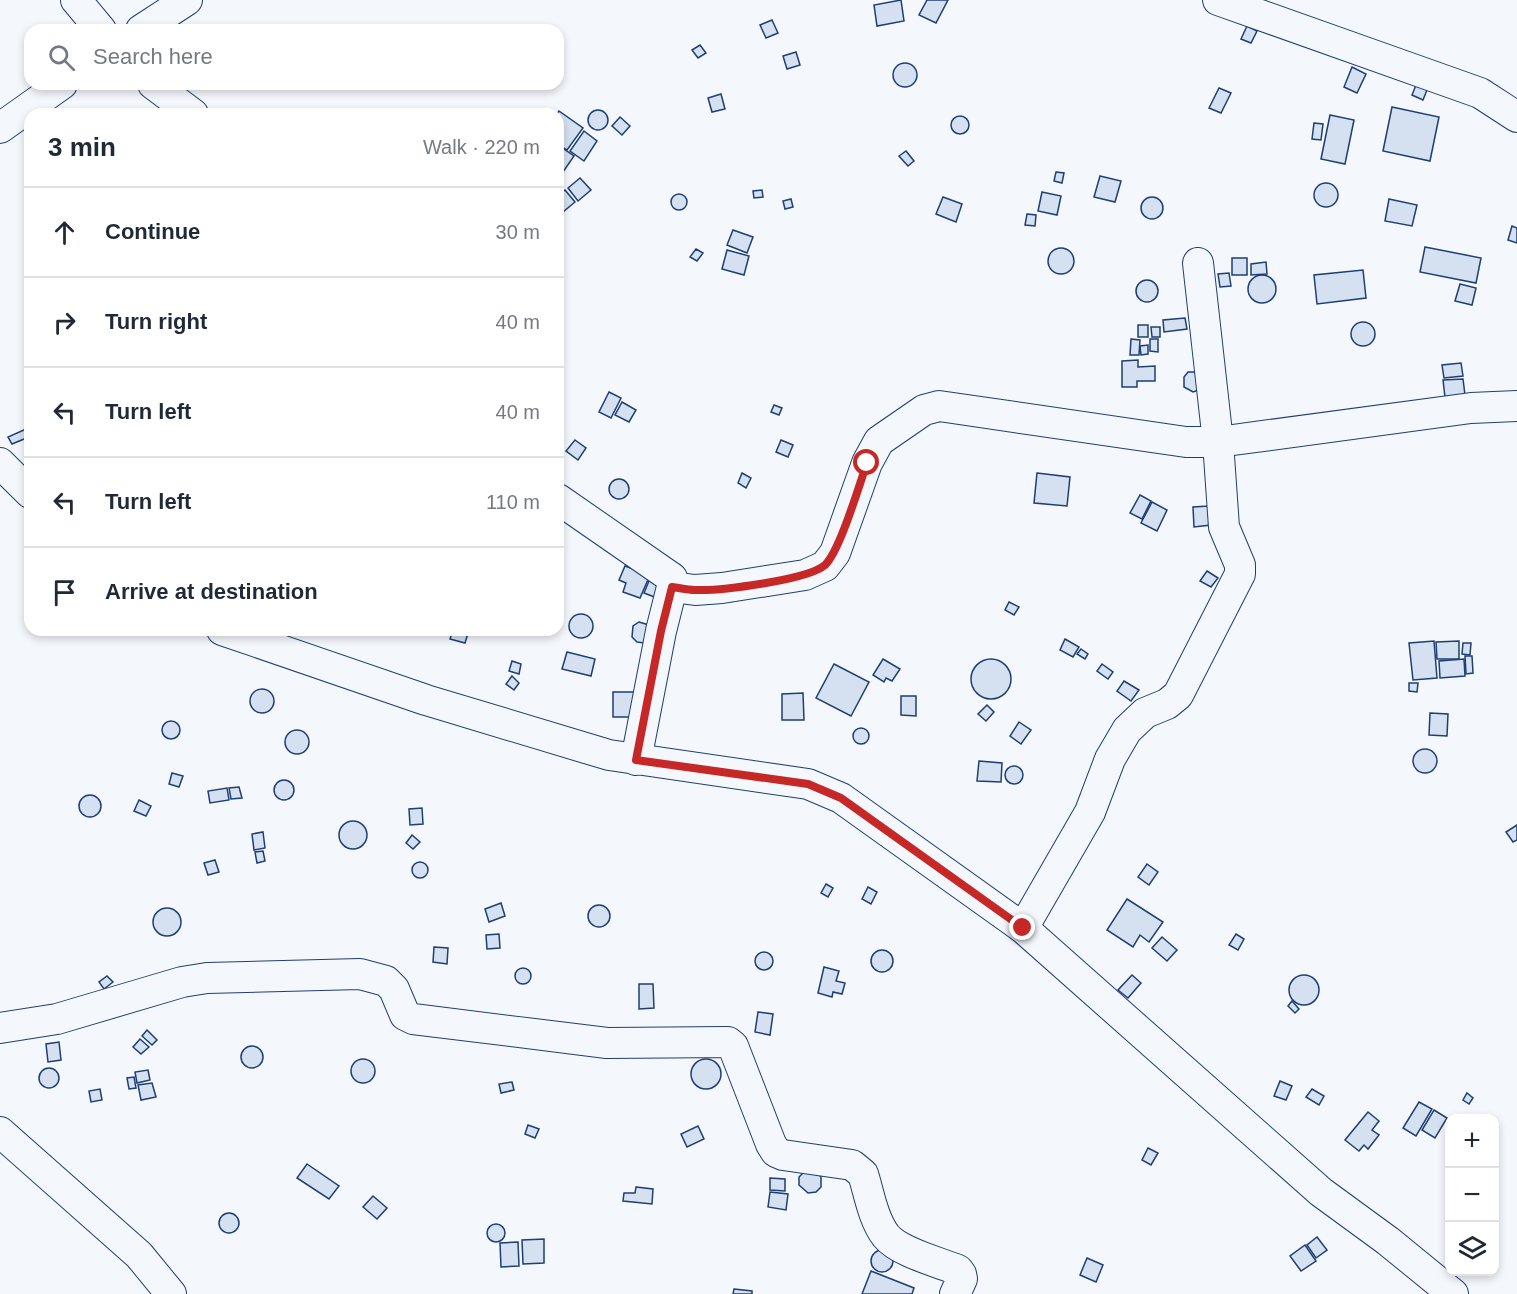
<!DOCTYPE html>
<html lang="en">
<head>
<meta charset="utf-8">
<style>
	body { margin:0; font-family:Helvetica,sans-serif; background:#f2f2f3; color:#1f2937 }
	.controls { position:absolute; right:18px; bottom:18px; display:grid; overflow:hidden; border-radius:12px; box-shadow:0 3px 9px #0003 }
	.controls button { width:54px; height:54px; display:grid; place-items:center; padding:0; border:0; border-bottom:2px solid #e0e1e3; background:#fff; color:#1f2937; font:30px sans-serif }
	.stop { position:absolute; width:18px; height:18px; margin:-14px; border:4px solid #c62828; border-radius:50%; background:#fff }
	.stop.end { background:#c62828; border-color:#fff; box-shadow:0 2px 6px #0008 }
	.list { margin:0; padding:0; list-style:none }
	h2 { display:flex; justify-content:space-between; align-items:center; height:78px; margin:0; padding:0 24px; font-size:26px }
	h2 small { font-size:20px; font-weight:400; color:#747a83 }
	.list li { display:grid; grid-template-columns:39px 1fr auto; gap:18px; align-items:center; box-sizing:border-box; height:90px; padding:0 24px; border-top:2px solid #e0e1e3 }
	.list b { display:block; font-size:22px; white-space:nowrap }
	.list em { font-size:20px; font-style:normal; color:#747a83 }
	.icon { flex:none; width:33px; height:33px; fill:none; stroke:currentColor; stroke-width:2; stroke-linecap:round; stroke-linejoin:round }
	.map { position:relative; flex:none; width:1517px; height:1294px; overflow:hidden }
	.search { position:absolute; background:#fff; box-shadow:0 3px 9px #0003; left:24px; top:24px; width:540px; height:66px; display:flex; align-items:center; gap:15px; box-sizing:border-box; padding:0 21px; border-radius:18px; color:#747a83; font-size:22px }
	.panel { position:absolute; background:#fff; box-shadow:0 3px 9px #0003; left:24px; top:108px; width:540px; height:528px; border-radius:18px }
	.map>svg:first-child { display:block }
</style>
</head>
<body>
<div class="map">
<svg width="1517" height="1294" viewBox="0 0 1517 1294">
	<rect width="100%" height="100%" fill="#f4f7fb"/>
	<g fill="#d5e0f0" stroke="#1d3f73" stroke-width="1.5">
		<polygon points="901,0 904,21 877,26 874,5"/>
		<polygon points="927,0 948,0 936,23 919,15"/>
		<polygon points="772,20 778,33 766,38 760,25"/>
		<polygon points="1247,26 1257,31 1251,43 1241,39"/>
		<polygon points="700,45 706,53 698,58 692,50"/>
		<polygon points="796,52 800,65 787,69 783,56"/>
		<circle cx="905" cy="75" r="12"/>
		<polygon points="1352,67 1366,74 1357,93 1344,87"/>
		<polygon points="1418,80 1429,85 1423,100 1412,95"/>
		<polygon points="1219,88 1231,93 1221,113 1209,108"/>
		<polygon points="721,94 725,109 712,112 708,98"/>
		<polygon points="1392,107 1439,117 1430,161 1383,151"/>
		<circle cx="598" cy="120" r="10"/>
		<polygon points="559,111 583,128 567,150 558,144 557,114"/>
		<polygon points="1330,115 1354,120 1345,164 1321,159"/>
		<circle cx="960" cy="125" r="9"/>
		<polygon points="620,117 630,126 622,135 612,126"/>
		<polygon points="1314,123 1323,124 1321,140 1312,139"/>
		<polygon points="584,131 597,141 584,161 570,151"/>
		<polygon points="558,145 574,156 563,172 558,169"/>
		<polygon points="906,151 914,161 908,166 899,156"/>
		<polygon points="1056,172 1064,173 1062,183 1054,181"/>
		<polygon points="1100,176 1121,181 1115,202 1094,197"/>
		<polygon points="580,178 591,190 578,201 568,188"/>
		<circle cx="1326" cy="195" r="12"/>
		<polygon points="565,190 575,202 563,212 558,206 558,196"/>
		<polygon points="762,190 763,197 754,198 753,191"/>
		<polygon points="1042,192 1061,196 1057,215 1038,211"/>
		<circle cx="679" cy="202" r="8"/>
		<polygon points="943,197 962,204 956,222 936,214"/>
		<circle cx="1152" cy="208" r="11"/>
		<polygon points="791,199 793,207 785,209 783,201"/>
		<polygon points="1389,199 1417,205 1412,226 1385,221"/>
		<polygon points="1027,214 1036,215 1035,226 1025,225"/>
		<polygon points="1512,226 1517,228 1517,243 1508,240"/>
		<polygon points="733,230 753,237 747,253 727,245"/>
		<polygon points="1425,247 1481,258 1476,283 1420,272"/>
		<circle cx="1061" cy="261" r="13"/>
		<polygon points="696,249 703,253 697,261 690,257"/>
		<polygon points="727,250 749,256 744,275 722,269"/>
		<rect x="1232" y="258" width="15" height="17"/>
		<polygon points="1266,262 1267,274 1251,275 1251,264"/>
		<polygon points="1363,270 1366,298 1317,304 1314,275"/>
		<polygon points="1229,273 1231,286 1220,287 1218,274"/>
		<circle cx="1262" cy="289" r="14"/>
		<circle cx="1147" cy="291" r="11"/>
		<polygon points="1460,284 1476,288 1472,305 1455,301"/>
		<polygon points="1185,318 1187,329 1164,332 1163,320"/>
		<circle cx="1363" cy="334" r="12"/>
		<rect x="1138" y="325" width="10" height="12"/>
		<polygon points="1151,327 1160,327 1160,337 1152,337"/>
		<polygon points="1131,339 1140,340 1139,355 1130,355"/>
		<polygon points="1150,339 1158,339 1158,352 1150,351"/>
		<polygon points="1148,345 1148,354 1141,355 1140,346"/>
		<polygon points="1138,360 1138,367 1155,366 1155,381 1137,381 1137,387 1122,387 1122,361"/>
		<polygon points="1461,363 1463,376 1444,378 1442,365"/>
		<polygon points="1188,372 1195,372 1199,390 1193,392 1184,387 1184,377"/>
		<polygon points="1463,379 1465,395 1445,397 1443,380"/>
		<polygon points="609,392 621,398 611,418 599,412"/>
		<polygon points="622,402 636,410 629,422 615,415"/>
		<polygon points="774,405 782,408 779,415 771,412"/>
		<polygon points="26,429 29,437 12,444 8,437"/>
		<polygon points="575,440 586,448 578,460 566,451"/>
		<polygon points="781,440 793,445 788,457 776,452"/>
		<polygon points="742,473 751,478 746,488 738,483"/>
		<polygon points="1037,473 1070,477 1067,506 1034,503"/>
		<circle cx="619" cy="489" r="10"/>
		<polygon points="1140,495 1151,501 1142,519 1130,513"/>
		<polygon points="1152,502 1167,510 1157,531 1141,523"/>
		<polygon points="1209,506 1211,525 1194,527 1193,507"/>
		<polygon points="625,566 650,575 640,598 623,592 626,583 619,580"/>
		<polygon points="1207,571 1218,578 1211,587 1200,581"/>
		<polygon points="651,576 664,582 657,598 644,593"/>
		<polygon points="1009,602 1019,607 1014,615 1005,610"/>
		<circle cx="581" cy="626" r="12"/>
		<polygon points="639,622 649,625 644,643 637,642 632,637 633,626"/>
		<polygon points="453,630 469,630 465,643 450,639"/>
		<polygon points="1065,639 1079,647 1073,657 1060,650"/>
		<polygon points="1434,641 1437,678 1413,680 1409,643"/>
		<polygon points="1459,641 1459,659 1437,659 1436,642"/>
		<polygon points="1463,643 1471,643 1470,655 1462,654"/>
		<polygon points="1081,649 1088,654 1085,659 1077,654"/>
		<polygon points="567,652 595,659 591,676 562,669"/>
		<polygon points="1465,656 1472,656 1473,673 1466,674"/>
		<polygon points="883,659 900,669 892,681 886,678 884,682 873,675"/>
		<polygon points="1464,659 1465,676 1440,678 1439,661"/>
		<circle cx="991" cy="679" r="20"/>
		<polygon points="512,661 521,664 519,674 509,671"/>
		<polygon points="834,664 869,682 851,716 816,698"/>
		<polygon points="1102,664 1113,672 1108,679 1097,671"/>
		<polygon points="512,676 519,683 514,690 506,684"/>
		<polygon points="1124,681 1139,690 1131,701 1117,691"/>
		<polygon points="1409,683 1418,683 1417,692 1409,691"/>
		<circle cx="262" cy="701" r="12"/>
		<polygon points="613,692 641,692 640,717 613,717"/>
		<polygon points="803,693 804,720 782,720 782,694"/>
		<polygon points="901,696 916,696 916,716 901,715"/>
		<polygon points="987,705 994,712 986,721 978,714"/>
		<polygon points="1430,713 1448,714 1447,736 1429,735"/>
		<circle cx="171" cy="730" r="9"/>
		<polygon points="1019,722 1031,730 1021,744 1010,736"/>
		<circle cx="861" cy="736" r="8"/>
		<circle cx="297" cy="742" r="12"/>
		<circle cx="1425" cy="761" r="12"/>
		<polygon points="979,761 1002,763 1001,782 977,781"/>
		<circle cx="1014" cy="775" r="9"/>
		<polygon points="172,773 183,776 179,787 169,784"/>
		<circle cx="284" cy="790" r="10"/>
		<polygon points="239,787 242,798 231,799 229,788"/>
		<polygon points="227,788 229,800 210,803 208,791"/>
		<circle cx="90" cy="806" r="11"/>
		<polygon points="139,800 151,806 146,816 134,811"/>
		<polygon points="422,808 423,824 410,825 409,809"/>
		<circle cx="353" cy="835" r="14"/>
		<polygon points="1517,825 1517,840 1513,842 1506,832"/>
		<polygon points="263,832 265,848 254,850 252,834"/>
		<polygon points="412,835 420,842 413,849 406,843"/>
		<polygon points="263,851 265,861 257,863 255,852"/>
		<polygon points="215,860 219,872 208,875 204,863"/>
		<circle cx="420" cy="870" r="8"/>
		<polygon points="1147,864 1158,872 1149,885 1138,877"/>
		<polygon points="826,884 833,888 828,897 821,893"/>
		<polygon points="868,887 877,892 871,904 862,899"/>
		<polygon points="1127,899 1163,922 1149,942 1140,935 1133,947 1107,930"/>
		<polygon points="501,903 505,916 489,922 485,909"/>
		<circle cx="599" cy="916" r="11"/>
		<circle cx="167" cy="922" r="14"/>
		<polygon points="499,934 500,948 487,949 486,935"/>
		<polygon points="1236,934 1244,939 1238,950 1229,945"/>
		<polygon points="1162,937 1177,950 1167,961 1152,948"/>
		<polygon points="434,947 448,948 447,964 433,962"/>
		<circle cx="882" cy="961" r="11"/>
		<circle cx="764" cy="961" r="9"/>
		<polygon points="824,967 839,971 836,981 845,983 842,994 833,992 832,997 818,993"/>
		<circle cx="523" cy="976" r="8"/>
		<polygon points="1132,975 1141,983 1128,998 1118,990"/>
		<circle cx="1304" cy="990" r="15"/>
		<polygon points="107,976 113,982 104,989 99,982"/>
		<polygon points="639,984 653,984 654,1008 639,1009"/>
		<polygon points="1292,1001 1299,1009 1295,1013 1288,1006"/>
		<polygon points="758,1012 773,1014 770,1035 755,1032"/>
		<polygon points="147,1030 157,1040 152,1045 142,1036"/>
		<polygon points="140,1039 149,1047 141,1054 133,1047"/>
		<polygon points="59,1042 61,1060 48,1062 46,1044"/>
		<circle cx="252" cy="1057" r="11"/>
		<circle cx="706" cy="1074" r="15"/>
		<circle cx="363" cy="1071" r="12"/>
		<circle cx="49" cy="1078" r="10"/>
		<polygon points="148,1070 150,1080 137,1083 135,1072"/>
		<polygon points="134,1077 136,1088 129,1089 127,1078"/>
		<polygon points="1280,1081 1292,1086 1286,1100 1274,1096"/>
		<polygon points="512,1082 514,1090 501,1093 499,1084"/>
		<polygon points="152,1083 156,1097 141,1100 138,1085"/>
		<polygon points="100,1089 102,1100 91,1102 89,1091"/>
		<polygon points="1312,1089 1324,1096 1319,1105 1306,1097"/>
		<polygon points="1467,1093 1473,1098 1469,1104 1463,1100"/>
		<polygon points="1419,1102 1432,1109 1416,1136 1403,1128"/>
		<polygon points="1434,1110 1447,1118 1435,1138 1422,1130"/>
		<polygon points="1368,1112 1379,1121 1372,1130 1379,1135 1368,1149 1364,1145 1359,1151 1345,1140"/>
		<polygon points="528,1125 539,1129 535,1138 525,1134"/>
		<polygon points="698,1126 704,1139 687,1147 681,1134"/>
		<polygon points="1148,1148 1158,1153 1151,1165 1142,1160"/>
		<polygon points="307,1164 339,1186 329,1199 297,1178"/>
		<polygon points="805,1171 821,1176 821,1187 816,1192 808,1193 799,1185 799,1177"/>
		<polygon points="770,1178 785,1179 785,1191 770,1190"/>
		<polygon points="636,1187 653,1189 652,1204 623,1201 624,1193 635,1193"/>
		<polygon points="770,1192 788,1194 786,1210 768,1207"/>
		<polygon points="373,1196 387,1208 377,1219 363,1207"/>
		<circle cx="229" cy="1223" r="10"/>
		<circle cx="496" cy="1233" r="9"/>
		<polygon points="1317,1237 1327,1250 1316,1258 1307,1245"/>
		<polygon points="544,1239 544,1263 523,1264 522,1240"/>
		<polygon points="518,1242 519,1266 501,1267 500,1243"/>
		<polygon points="1305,1245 1316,1261 1301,1271 1290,1256"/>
		<circle cx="882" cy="1261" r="11"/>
		<polygon points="1087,1258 1103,1265 1096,1282 1080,1275"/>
		<polygon points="871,1271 914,1288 912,1294 862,1294"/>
		<polygon points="734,1289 752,1291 752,1294 733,1294"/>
	</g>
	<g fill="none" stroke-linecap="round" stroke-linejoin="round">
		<g stroke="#1d3f73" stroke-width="32">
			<g id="minor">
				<polyline points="76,0 101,30"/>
				<polyline points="1218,0 1480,93 1517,117"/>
				<polyline points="141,30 187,0"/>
				<polyline points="153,84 193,114"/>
				<polyline points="0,128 62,84"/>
				<polyline points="0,463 30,493"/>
				<polyline points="558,499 672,578 672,587 661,631 636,760"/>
				<polyline points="672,587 695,590 722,588 805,575 825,566 835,553 867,463 879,441 924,410 939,406 1186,442 1218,442 1471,408 1517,406"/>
				<polyline points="222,630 426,700 609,755 808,784 841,798 1023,928 1321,1192 1388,1241 1453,1294"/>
				<polyline points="1023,928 1090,812 1110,759 1127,730 1145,713 1167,704 1178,695 1240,574 1240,565 1224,527 1218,442 1198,263"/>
				<path d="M0,1028l57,-9 125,-37 25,-4 153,-4 26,7 8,8 11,26 8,4 194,24 121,-1 5,4 38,98 5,8 7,3 69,10 11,9c6,19 10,45 23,62 13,16 52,26 72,34l3,4 1,5 -7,15"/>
				<polyline points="0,1132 139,1255 171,1294"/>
			</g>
		</g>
		<use href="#minor" stroke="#f4f7fb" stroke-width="30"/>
	</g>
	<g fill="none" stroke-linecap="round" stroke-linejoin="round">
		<path stroke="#c62828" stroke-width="8" d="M867,463c-8,22 -27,88 -42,102 -17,15 -105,26 -130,25 -8,0 -15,-2 -23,-3l-11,44 -25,129 172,24 33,14 182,130"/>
	</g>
</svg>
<div class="controls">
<button>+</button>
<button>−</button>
<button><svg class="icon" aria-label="layers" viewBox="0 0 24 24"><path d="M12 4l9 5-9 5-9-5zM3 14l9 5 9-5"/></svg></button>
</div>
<div class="stop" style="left:867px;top:463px"></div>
<div class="stop end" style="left:1023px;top:928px"></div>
<div class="search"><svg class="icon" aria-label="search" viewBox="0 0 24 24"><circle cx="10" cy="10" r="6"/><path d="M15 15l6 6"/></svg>Search here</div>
<section class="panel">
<h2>3 min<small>Walk · 220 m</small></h2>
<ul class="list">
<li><svg class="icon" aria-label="ahead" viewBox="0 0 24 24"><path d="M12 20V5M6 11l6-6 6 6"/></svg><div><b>Continue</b></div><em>30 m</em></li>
<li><svg class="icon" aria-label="right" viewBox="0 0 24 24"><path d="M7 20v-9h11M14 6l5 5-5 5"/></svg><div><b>Turn right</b></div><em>40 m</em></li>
<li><svg class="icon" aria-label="left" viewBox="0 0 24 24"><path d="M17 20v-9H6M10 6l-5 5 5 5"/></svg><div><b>Turn left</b></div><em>40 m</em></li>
<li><svg class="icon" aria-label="left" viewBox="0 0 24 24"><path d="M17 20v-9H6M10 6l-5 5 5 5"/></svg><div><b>Turn left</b></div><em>110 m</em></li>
<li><svg class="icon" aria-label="arrive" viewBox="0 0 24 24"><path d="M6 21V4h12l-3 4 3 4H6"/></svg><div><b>Arrive at destination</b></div></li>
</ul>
</section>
</div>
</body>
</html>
